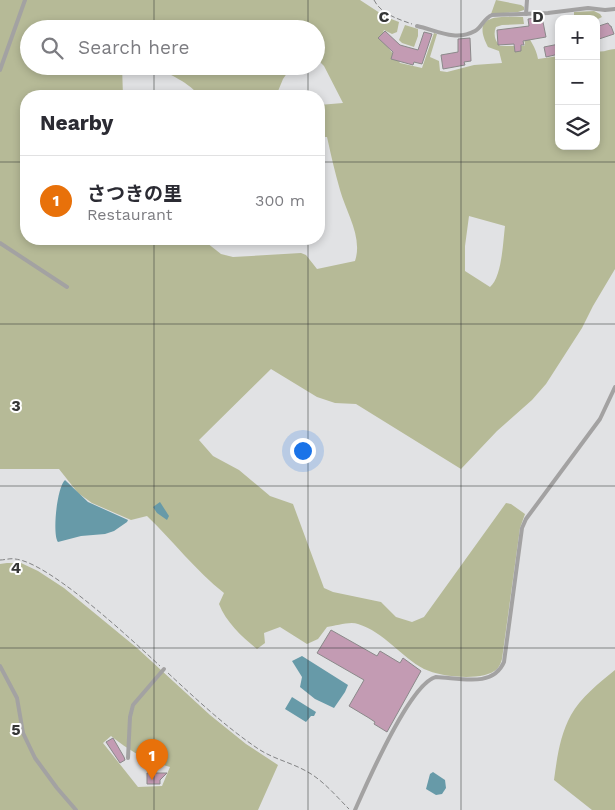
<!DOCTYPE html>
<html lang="en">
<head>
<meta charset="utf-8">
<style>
	body { margin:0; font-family:"Work Sans","Noto Sans JP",sans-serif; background:#f2f2f3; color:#2b2b33 }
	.controls { position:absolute; right:15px; top:15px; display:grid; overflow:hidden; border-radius:10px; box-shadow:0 2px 8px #0003 }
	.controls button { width:45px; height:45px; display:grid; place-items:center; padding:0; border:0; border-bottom:1px solid #e1e1e2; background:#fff; color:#2b2b33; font:25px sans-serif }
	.you { position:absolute; left:302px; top:450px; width:18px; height:18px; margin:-12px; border:4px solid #fff; border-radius:50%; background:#1a73e8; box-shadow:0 0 0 8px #1a73e833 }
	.badge { display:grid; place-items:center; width:32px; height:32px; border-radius:50%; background:#111827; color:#fff; font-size:16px; font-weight:700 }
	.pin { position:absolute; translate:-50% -41px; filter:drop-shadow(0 1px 2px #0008) }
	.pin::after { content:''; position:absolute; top:26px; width:18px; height:15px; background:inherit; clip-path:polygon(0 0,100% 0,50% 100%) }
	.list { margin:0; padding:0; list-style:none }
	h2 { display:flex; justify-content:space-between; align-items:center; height:65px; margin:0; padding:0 20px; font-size:21px }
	h2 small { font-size:16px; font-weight:400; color:#7c7c81 }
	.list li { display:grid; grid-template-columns:32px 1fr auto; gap:15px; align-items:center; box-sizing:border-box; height:90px; padding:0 20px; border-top:1px solid #e1e1e2 }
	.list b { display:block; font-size:19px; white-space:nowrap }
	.list p { margin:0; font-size:16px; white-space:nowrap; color:#7c7c81 }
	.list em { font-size:16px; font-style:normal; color:#7c7c81 }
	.icon { flex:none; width:28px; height:28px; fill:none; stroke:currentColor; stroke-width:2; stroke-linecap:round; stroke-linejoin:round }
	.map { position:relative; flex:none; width:615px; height:810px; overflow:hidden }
	.search { position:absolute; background:#fff; box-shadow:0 2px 8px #0003; left:20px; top:20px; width:305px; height:55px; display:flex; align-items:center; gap:12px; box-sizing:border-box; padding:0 18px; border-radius:28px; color:#7c7c81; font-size:19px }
	.panel { position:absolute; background:#fff; box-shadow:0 2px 8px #0003; left:20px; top:90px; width:305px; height:155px; border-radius:20px }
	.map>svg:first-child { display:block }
</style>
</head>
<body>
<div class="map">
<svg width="615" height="810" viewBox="0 0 615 810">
	<rect width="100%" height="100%" fill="#e1e2e4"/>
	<g fill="#b6ba97" fill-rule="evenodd">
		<path d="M0,0h360l26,17 13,5 -2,10 -5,2 -8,-4 -3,8 19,25 22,5 12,-35 3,1 -7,23 9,4 1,10 7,1 27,-7 28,-2 -3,-12 -11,-4c-18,-34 12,-30 35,-30l1,7 -22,1 -6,2c-3,7 -1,14 4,19h24l1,-2 -2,-14 2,1c5,10 11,16 13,28l21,-3v90h37v-95c8,2 12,-2 19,-2v220l-22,37 -11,22 -36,56 -14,16 -35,31 -36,38 -105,-65 -21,-1 -18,-6 -46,-28 -72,71 14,16 26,14 31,26 23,8 31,84 9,4 48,10 15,15 16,5 12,-5 82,-114 5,1 14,10 -5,14 -18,131c-1,3 -2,7 -5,10 -14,13 -56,8 -73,0 -23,-12 -40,-37 -66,-45 -8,-3 -22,2 -31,3l-9,12 -11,5 -27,-17 -16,6 1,10 -8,6c-15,-12 -31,-27 -38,-45l5,-11c-28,-22 -51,-52 -77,-77l-16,4 -39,-17 -14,-10 -19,-24h-59zM29,29h287v29l8,8 19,37 -24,2v32h8c4,18 8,36 13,53 6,22 23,47 15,71l-38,8 -11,-14 -5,-2 -68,4 -12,-3 -14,-11v-4h-181v-143h97l-1,-30h-93zM469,216l36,10c-2,16 -3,51 -15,61l-25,-16v-25z"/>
		<polygon points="496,0 521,5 524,7 524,10 518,12 491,14"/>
		<polygon points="594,11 600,14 602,17 596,20 574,19 574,12"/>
		<polygon points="405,25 418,29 418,36 414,47 402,43 399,40"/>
		<path d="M154,66h138l-9,13 -7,17h-77c-7,-12 -32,-23 -45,-30z"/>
		<path d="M7,563h14l17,8 26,17 73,60 73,67 36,29 32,21 -20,45h-258v-246zM111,736c22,17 32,23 59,31l-8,19 -24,1 -35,-44z"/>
		<path d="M615,670v140h-23l-38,-30c3,-22 6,-45 17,-65 9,-17 29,-33 44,-45z"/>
	</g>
	<g fill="#679aa8">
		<path d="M65,480l23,22 40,18 -1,2 -13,9 -9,3 -24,2 -23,6c-6,-8 -1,-55 7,-62z"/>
		<polygon points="160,502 169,516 167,520 157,513 153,507"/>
		<polygon points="302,656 348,685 345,692 334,708 315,699 300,687 302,677 292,661"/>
		<polygon points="292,697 316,712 314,716 311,716 306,722 285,709"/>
		<polygon points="433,772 445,780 446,788 442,794 436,795 426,789 430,774"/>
	</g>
	<g fill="#c39bb3" stroke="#8b898a">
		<polygon points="542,17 546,37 523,41 524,45 521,45 521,51 515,52 514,44 498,45 497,30 529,26 528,19"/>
		<polygon points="608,23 610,26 611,26 614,34 596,40 596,27"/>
		<polygon points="385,31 400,45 418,50 424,32 432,34 422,64 414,62 413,65 391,59 393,52 378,38"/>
		<polygon points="470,38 471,61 464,62 465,65 443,69 441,55 458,52 458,39"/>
		<polygon points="559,44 559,54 546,57 544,47"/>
		<polygon points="331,630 377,656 380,651 400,663 403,658 421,671 387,732 374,724 375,722 369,718 349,706 364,680 317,653"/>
		<polygon points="113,738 124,757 125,760 120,763 106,742"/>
		<polygon points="147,773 167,773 160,780 160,784 147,784"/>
	</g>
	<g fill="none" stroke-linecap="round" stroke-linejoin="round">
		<g stroke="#828384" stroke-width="1" stroke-dasharray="5 2.5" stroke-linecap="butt">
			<path d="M374,0c7,14 24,19 38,24"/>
			<path d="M0,560c5,0 10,-2 15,-1 34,3 118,82 145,107"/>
			<path d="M168,673c28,26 58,54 89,75 16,11 33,14 49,23 17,9 30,25 43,38"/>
		</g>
		<g stroke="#a3a2a2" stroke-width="4">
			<polyline points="526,14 527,0"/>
			<path d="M417,26c19,4 38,16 58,5 7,-4 9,-13 17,-16l56,-2 40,-5 17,2 10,-1"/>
			<polyline points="0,70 25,0"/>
			<polyline points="0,243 67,287"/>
			<polyline points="0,666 17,698 23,733 35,758 57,788 76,810"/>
			<polyline points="128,758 130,717 133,705 164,669"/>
			<path d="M355,810c12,-27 55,-127 81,-133 24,1 57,11 68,-15l18,-134 4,-9 74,-100 15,-32"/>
		</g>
	</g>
	<path fill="none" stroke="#353636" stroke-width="1" stroke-opacity="0.55" d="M154,0v29M308,0v29M461,0v810M154,66v30M308,66v30M0,162h26M319,162h296M154,239v571M308,239v571M0,324h615M0,486h615M0,648h615"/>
	<g font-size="16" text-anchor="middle" font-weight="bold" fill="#353636" stroke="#fff" stroke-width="4" stroke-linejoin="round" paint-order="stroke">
		<text x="384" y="22">C</text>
		<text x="538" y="22">D</text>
		<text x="16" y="411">3</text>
		<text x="16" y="573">4</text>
		<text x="16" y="735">5</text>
	</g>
</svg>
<div class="controls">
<button>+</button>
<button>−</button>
<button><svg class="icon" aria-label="layers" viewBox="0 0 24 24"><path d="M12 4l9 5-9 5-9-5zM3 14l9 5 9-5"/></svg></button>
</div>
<div class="you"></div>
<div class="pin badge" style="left:152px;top:780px;background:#e8710a">1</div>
<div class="search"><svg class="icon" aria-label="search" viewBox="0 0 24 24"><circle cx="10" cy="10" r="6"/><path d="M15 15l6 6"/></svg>Search here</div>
<section class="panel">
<h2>Nearby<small></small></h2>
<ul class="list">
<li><span class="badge" style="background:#e8710a">1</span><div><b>さつきの里</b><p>Restaurant</p></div><em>300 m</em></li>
</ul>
</section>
</div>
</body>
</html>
